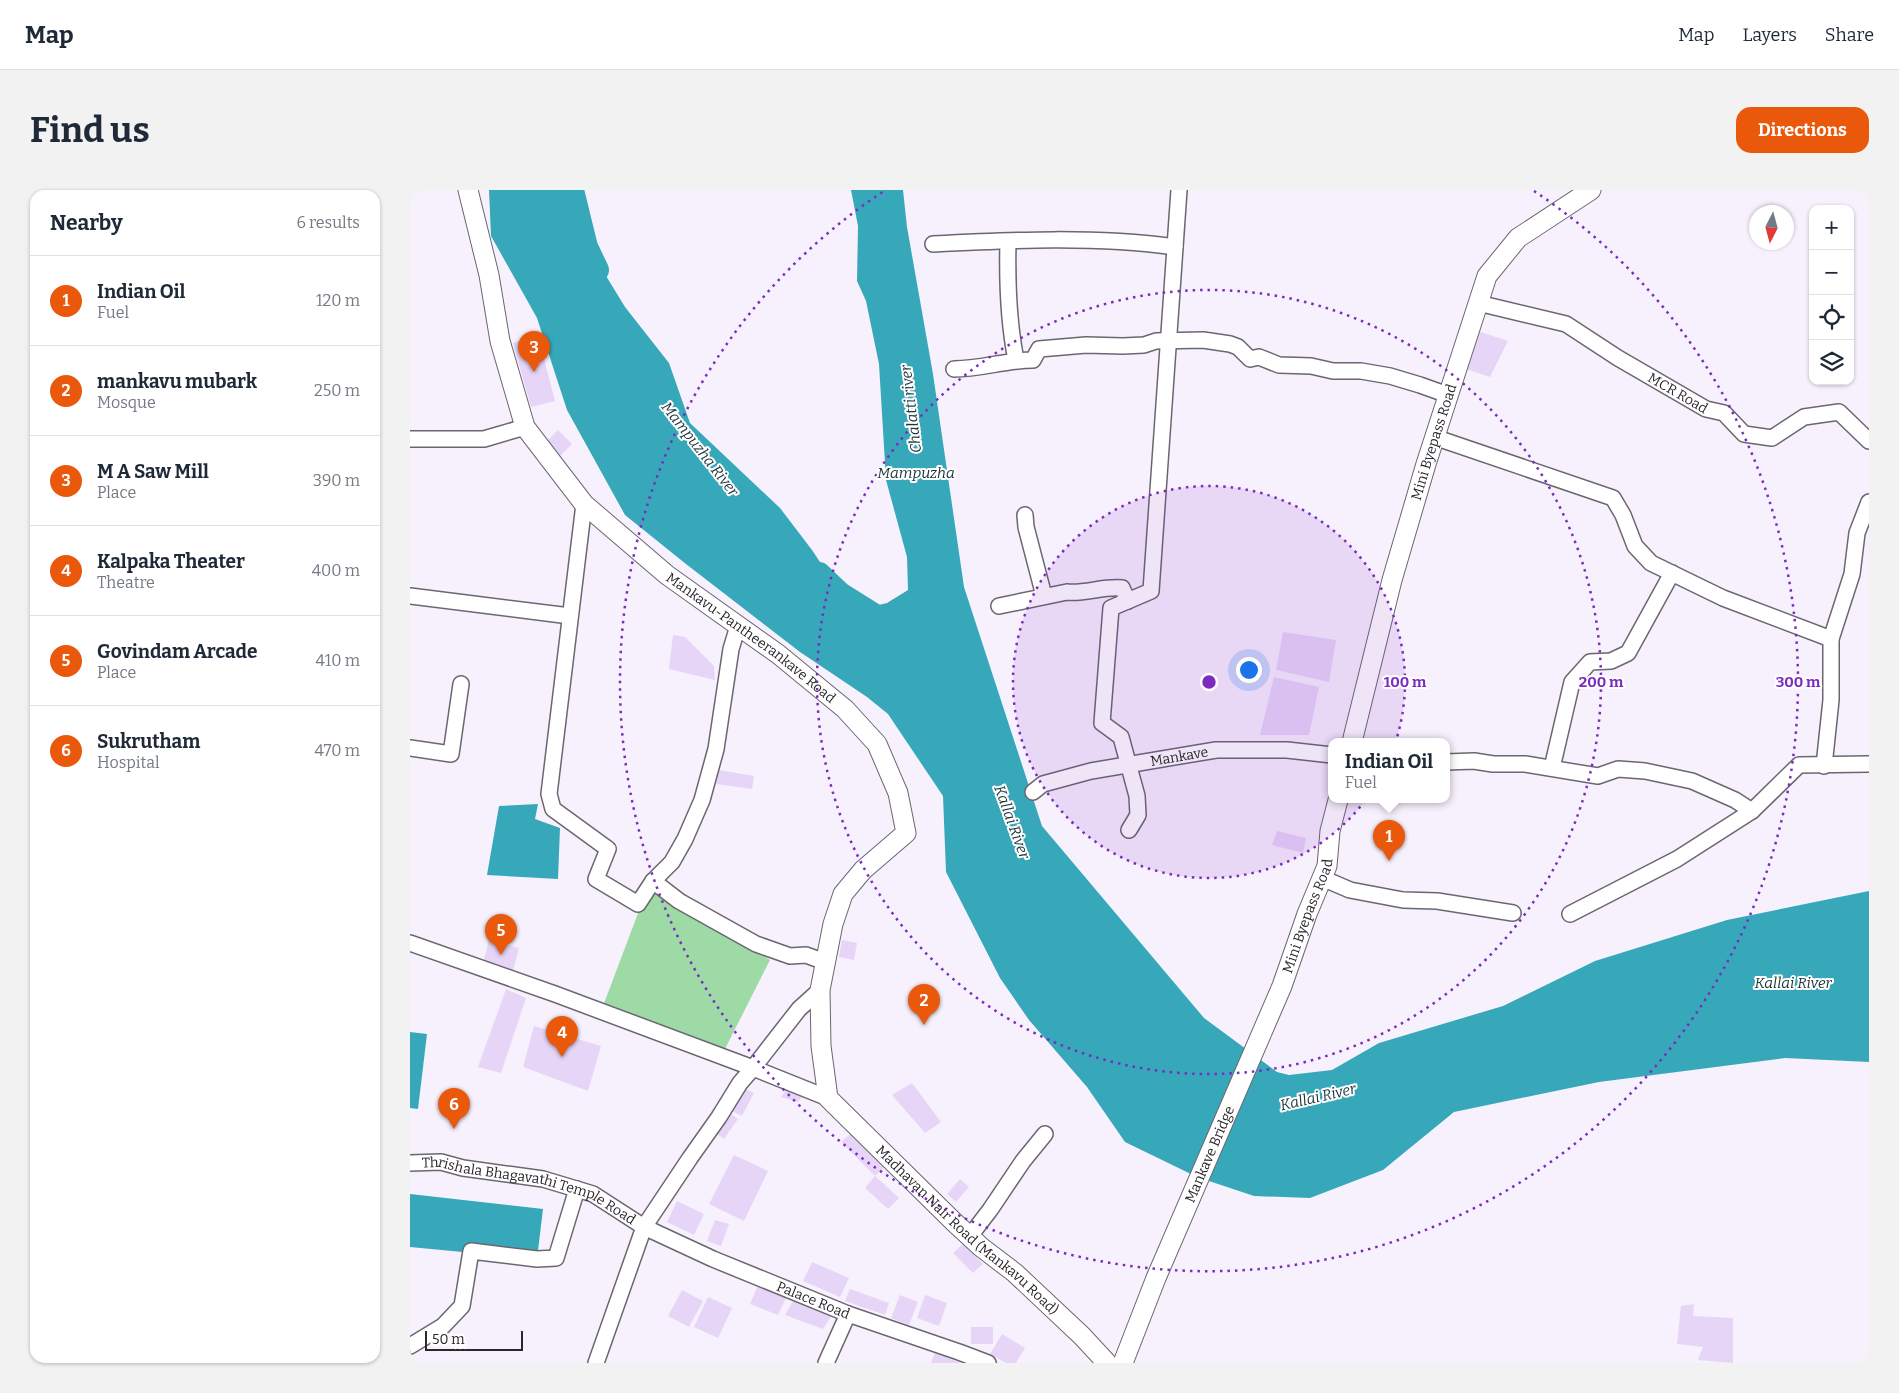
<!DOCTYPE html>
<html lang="en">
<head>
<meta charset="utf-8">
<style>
	body { margin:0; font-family:Bitter,serif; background:#f2f2f3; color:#1f2937 }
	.controls { position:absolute; right:15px; top:15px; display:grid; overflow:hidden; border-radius:10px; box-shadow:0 1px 4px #0004 }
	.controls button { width:45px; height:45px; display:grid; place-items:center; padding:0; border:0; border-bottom:1px solid #e0e1e3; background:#fff; color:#1f2937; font:25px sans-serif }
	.compass { position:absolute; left:1339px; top:15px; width:45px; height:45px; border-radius:50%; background:#fff; box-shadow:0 1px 4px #0004; rotate:186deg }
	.scale { position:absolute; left:15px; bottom:12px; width:98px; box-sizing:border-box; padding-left:5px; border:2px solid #2a272c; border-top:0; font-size:14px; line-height:18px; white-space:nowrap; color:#2a272c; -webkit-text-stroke:4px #fff; paint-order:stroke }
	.you { position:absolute; left:838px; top:479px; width:18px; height:18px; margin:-12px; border:4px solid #fff; border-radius:50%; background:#1a73e8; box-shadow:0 0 0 8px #1a73e833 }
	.badge { display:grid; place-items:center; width:32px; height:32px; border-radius:50%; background:#ea580c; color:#fff; font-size:16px; font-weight:700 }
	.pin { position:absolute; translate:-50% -41px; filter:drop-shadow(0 1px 2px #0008) }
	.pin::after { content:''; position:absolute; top:26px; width:18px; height:15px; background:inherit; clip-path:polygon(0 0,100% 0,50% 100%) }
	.popup { position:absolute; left:918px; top:548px; width:122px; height:65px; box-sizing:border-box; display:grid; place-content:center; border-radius:10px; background:#fff; filter:drop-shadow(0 1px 4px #0005); font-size:16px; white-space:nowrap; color:#747a83 }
	.popup b { font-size:19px; color:#1f2937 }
	.popup::after { content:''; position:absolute; left:50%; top:100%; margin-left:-10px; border:10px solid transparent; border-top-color:#fff }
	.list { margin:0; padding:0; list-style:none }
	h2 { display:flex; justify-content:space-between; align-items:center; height:65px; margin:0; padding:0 20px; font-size:21px }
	h2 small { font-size:16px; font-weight:400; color:#747a83 }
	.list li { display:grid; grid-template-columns:32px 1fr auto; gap:15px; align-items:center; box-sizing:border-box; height:90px; padding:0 20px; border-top:1px solid #e0e1e3 }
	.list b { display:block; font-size:19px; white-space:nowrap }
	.list p { margin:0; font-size:16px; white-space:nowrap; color:#747a83 }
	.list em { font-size:16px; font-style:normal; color:#747a83 }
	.icon { flex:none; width:28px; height:28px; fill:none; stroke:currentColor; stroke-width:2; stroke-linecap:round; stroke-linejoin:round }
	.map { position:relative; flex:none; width:1459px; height:1173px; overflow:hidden; border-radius:15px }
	header { display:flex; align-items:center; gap:30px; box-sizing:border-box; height:70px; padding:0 25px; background:#fff; border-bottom:1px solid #e0e1e3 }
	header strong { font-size:24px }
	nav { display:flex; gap:28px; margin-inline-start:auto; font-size:18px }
	.intro { display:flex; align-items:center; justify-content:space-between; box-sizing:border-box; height:120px; padding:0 30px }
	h1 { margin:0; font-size:35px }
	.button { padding:12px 22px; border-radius:15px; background:#ea580c; color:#fff; font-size:18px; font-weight:700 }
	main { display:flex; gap:30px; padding:0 30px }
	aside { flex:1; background:#fff; border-radius:15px; box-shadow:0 1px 4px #0004 }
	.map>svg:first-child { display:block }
</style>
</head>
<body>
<header>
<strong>Map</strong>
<nav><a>Map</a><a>Layers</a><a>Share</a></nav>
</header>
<div class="intro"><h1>Find us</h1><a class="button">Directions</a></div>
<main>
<aside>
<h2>Nearby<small>6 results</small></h2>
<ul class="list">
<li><span class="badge">1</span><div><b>Indian Oil</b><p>Fuel</p></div><em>120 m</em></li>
<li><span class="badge">2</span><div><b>mankavu mubark</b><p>Mosque</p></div><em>250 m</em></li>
<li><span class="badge">3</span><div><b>M A Saw Mill</b><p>Place</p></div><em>390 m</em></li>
<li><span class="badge">4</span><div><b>Kalpaka Theater</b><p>Theatre</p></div><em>400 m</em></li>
<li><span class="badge">5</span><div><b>Govindam Arcade</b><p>Place</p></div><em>410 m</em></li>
<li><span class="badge">6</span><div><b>Sukrutham</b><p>Hospital</p></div><em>470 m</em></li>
</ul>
</aside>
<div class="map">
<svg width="1459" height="1173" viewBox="0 0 1459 1173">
	<rect width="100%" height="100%" fill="#f7f1fd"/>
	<polygon fill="#9ddaa5" points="239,694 360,770 314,861 193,816"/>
	<g fill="#36a8ba">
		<polygon points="79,0 166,0 170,19 165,35 215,117 259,173 280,233 370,318 402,360 434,408 447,420 477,413 498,400 497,367 476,290 469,174 456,111 447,91 448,36 441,0 493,0 497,37 523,184 554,397 632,636 794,828 867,882 879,885 922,880 969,853 1093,816 1185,771 1317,730 1459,701 1459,872 1375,868 1189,892 1044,922 973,980 900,1008 844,1006 787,987 715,952 677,897 619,830 590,788 536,682 533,606 478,524 457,507 390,462 276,374 215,325 157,220 127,128 81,46"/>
		<polygon points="128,614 125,629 150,638 148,689 77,685 89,616"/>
		<polygon points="0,842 17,844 8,919 0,918"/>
		<polygon points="0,1004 133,1019 127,1069 0,1057"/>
	</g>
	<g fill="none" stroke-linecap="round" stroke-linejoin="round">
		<g stroke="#36a8ba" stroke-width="24">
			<polyline points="162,0 176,57 187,80"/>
			<polyline points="409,384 430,404 481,436"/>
		</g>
	</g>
	<g fill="#e7d5f8">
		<polygon points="1068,141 1098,151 1080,187 1050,177"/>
		<polygon points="128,146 145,211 121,217 103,153"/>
		<polygon points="148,240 162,254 148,268 136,252"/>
		<polygon points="873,442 926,450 919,492 866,480"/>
		<polygon points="263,445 275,447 304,476 305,490 259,479"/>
		<polygon points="864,487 909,497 899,545 850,545"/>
		<polygon points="309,580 344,586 342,599 306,594"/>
		<polygon points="867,641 896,648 893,663 862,655"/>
		<polygon points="79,750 109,758 103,781 73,773"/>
		<polygon points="432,750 447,753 444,770 429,767"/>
		<polygon points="96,799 116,808 91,883 68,877"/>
		<polygon points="124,836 191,856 178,901 113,877"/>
		<polygon points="502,893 531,932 515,943 482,905"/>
		<polygon points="330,896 344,903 332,926 318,919"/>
		<polygon points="377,899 393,905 388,912 371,907"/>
		<polygon points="318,922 328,929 314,949 304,942"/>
		<polygon points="446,939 477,975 465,986 489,1008 478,1019 455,998 465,986 431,952"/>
		<polygon points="324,965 358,981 334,1031 299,1014"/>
		<polygon points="550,989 559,997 546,1012 537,1004"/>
		<polygon points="267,1011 294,1024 284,1045 257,1032"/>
		<polygon points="305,1030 319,1034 311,1056 297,1051"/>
		<polygon points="553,1054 573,1074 563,1083 543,1063"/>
		<polygon points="402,1072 439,1088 430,1107 393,1091"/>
		<polygon points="349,1093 378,1104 368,1125 340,1114"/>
		<polygon points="440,1099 479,1113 475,1125 435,1111"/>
		<polygon points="272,1100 293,1111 279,1137 258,1126"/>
		<polygon points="490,1105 508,1112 499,1135 481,1128"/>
		<polygon points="515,1105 537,1113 529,1136 507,1128"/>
		<polygon points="298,1107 322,1118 308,1148 284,1137"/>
		<polygon points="384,1109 422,1125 413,1139 375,1125"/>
		<polygon points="1284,1114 1283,1126 1323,1128 1323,1173 1288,1170 1293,1157 1267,1154 1271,1116"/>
		<rect x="561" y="1137" width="22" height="17"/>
		<polygon points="592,1144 615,1158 606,1173 596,1173 580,1164"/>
		<polygon points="525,1162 551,1173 521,1173"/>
	</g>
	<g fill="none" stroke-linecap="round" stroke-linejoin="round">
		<g stroke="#6b6670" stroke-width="18">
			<g id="minor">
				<path d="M598,52c-1,40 0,78 8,118"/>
				<path d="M523,54c81,-4 162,-8 242,3"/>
				<path id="s1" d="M1068,113l88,21 52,34 88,51 18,4 20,21 28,4 32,-21 35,-5 30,29"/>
				<path d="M544,179c27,0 52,-9 79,-9l6,-11 47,-4 37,1 21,-1 12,-4 47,-1 27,4 8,3 12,12 9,-2 20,8 32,1 22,5h28l29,5 30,9 28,10"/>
				<polyline points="1024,247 1203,308 1213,325 1225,356 1241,373 1313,408 1421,449"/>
				<polyline points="0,249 74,249 115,237"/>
				<polyline points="174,314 139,604 143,619 198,659 186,689 228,714 243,691"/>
				<polyline points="615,325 616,337 634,406"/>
				<polyline points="0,406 160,426"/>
				<path d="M589,416l68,-14c18,2 36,-6 55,-4l6,13"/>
				<polyline points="328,436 321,459 306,559 292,610 275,649 262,672 243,691 269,711 346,754 380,766 396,765 415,772"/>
				<polyline points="0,558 41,564 51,494"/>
				<polyline points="1036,572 1064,571 1083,574 1115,574 1188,586 1208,579 1235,581 1282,591 1325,610 1342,621"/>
				<polyline points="1414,576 1421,510 1421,449 1442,384 1447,343 1459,312"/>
				<polyline points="1142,578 1162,492 1180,472 1201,471 1218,463 1262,383"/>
				<path id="s2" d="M623,602l10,-8 48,-13 125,-21h71l45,5"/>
				<polyline points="719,640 728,625 727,606 711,547 692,533 701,418 741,401 769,0"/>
				<polyline points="912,688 940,700 993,710 1027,711 1103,723"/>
				<polyline points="1160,724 1267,669 1342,621 1389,575 1459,574"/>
				<polyline points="0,753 145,804 343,878 418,908"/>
				<path id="s3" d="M0,973l31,-1 22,6 80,11 50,15 51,33 69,32 135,55 111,38 29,11"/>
				<polyline points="560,1046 580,1020 613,971 635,944"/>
				<polyline points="0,1156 33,1136 52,1116 61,1061 127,1069 146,1068 167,999"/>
				<polyline points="186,1173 234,1037 280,968 309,927 330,893 343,878 389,819 410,800"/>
				<polyline points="416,1173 438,1124"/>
			</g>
		</g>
		<g stroke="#6b6670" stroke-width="21">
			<g id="major">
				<path id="s4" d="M58,0l21,85 11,66 25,86 59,77 83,71 111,79 67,55 32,35 21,49 8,40 -43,37 -20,24 -10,30 -13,66 1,56 7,52 126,124 27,25 34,26 67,63 25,27"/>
				<path id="s5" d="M942,552l40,-162 34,-116 61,-188 31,-38 73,-48"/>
				<path id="s6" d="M713,1173l33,-85 126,-292 25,-72 20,-48 3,-35 8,-31"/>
			</g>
		</g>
		<use href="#minor" stroke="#fff" stroke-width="15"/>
		<use href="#major" stroke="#fff" stroke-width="19"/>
	</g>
	<circle cx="799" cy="492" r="196" fill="#7b2cbf" fill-opacity=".12"/>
	<g fill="none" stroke="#7b2cbf" stroke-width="2.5" stroke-dasharray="2.5 5">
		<circle cx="799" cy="492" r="196"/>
		<circle cx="799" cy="492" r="392"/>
		<path d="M1124 1A589 589 0 1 1 474 1"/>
	</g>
	<g text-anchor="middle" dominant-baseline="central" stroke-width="4" stroke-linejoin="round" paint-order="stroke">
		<g font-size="14" fill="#2a272c" stroke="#fff">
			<text stroke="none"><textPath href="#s1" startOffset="222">MCR Road</textPath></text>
			<text stroke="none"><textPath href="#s5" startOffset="311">Mini Byepass Road</textPath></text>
			<text stroke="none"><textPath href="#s4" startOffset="555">Mankavu-Pantheerankave Road</textPath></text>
			<text stroke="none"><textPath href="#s2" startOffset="152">Mankave</textPath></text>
			<text stroke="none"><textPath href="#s6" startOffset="484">Mini Byepass Road</textPath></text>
			<text stroke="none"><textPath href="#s6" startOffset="226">Mankave Bridge</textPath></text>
			<text stroke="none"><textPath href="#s3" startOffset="124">Thrishala Bhagavathi Temple Road</textPath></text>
			<text stroke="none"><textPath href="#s4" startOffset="1302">Madhavan Nair Road (Mankavu Road)</textPath></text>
			<text stroke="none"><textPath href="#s3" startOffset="432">Palace Road</textPath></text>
		</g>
		<g font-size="15" font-style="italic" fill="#1c3539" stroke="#fff">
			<text transform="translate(501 219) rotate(-97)">Chalatti river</text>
			<text transform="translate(290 259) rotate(52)">Mampuzha River</text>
			<text x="506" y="283">Mampuzha</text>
			<text transform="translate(602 632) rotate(70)">Kallai River</text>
			<text x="1383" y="793">Kallai River</text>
			<text transform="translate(908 907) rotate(-13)">Kallai River</text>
		</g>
	</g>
	<circle cx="799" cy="492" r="8" fill="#7b2cbf" stroke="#fff" stroke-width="2.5"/>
	<g font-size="15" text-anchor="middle" font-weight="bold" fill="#7b2cbf" stroke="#fff" stroke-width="4" stroke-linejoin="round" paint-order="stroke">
		<text x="995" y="497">100 m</text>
		<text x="1191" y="497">200 m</text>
		<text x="1388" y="497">300 m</text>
	</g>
</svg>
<div class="controls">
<button>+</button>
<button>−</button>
<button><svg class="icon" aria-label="locate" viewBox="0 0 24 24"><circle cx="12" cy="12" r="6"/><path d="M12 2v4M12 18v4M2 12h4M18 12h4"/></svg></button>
<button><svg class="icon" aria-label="layers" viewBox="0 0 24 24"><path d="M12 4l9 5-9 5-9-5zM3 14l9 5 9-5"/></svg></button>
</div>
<svg class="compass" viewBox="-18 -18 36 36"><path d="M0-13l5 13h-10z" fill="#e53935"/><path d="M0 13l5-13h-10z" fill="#747a83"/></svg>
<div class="scale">50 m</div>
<div class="you"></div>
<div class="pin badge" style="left:979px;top:671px">1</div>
<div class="popup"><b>Indian Oil</b>Fuel</div>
<div class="pin badge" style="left:514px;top:835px">2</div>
<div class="pin badge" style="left:124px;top:182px">3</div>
<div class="pin badge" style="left:152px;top:867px">4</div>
<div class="pin badge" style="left:91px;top:765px">5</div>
<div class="pin badge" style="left:44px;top:939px">6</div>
</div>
</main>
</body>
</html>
